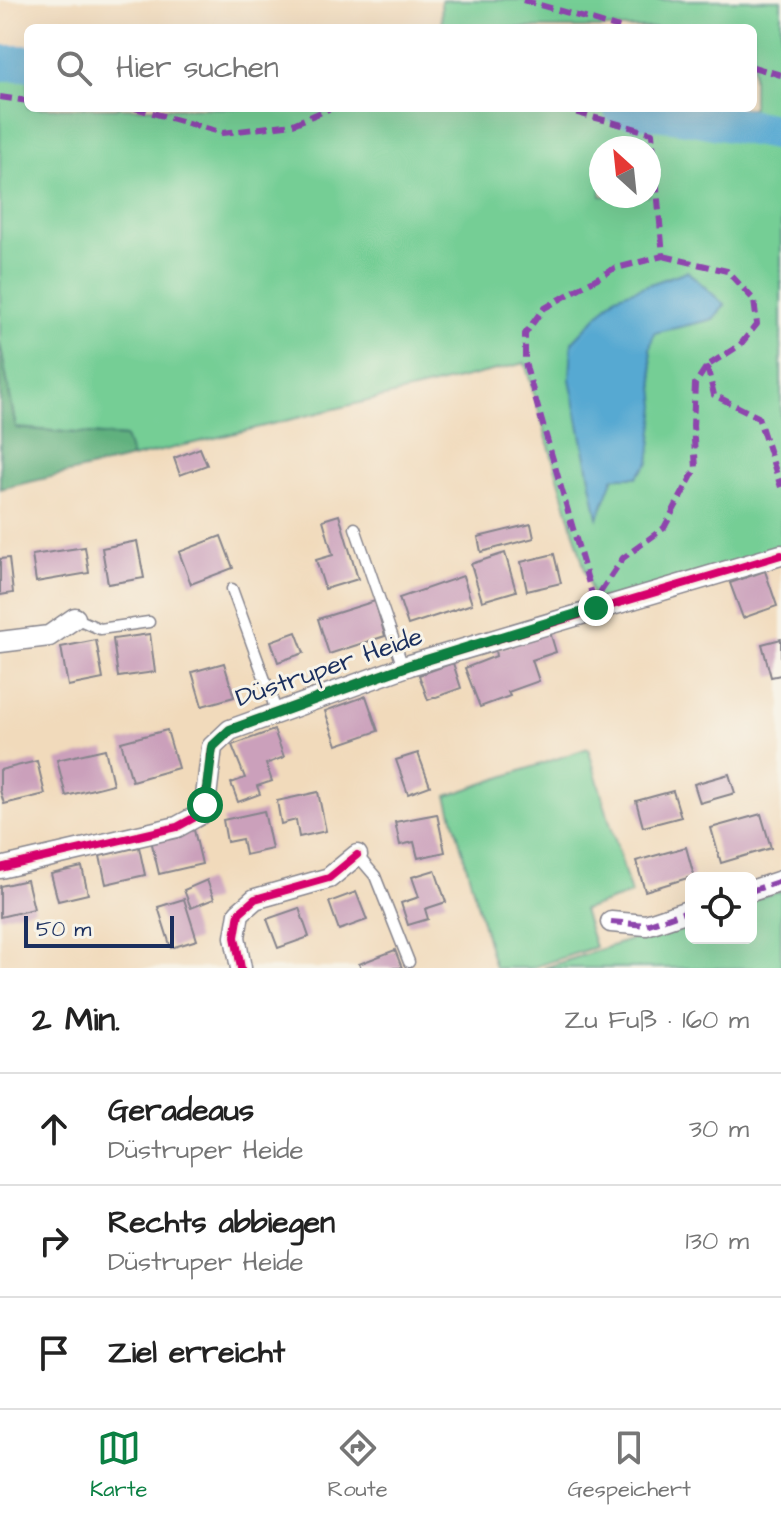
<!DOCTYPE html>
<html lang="de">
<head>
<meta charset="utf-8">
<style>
	body { margin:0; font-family:"Architects Daughter",sans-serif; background:#f6f6f6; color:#222 }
	.controls { position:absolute; right:24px; bottom:24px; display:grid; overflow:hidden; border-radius:12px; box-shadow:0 8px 32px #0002 }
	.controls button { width:72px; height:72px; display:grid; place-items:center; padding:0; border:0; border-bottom:2px solid #e0e0e0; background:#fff; color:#222; font:40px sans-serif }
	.compass { position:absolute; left:589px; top:136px; width:72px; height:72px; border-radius:50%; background:#fff; box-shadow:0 8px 32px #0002; rotate:333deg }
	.scale { position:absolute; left:24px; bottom:20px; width:150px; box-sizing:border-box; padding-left:8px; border:4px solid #1b2f5e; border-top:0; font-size:22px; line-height:28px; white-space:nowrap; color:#1b2f5e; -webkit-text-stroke:6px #f7f3e8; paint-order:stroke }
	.stop { position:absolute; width:24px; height:24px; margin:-18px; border:6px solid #0b8043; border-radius:50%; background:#fff }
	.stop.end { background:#0b8043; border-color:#fff; box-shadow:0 2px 8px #0008 }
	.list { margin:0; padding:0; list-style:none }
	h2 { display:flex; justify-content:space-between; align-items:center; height:104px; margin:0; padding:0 32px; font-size:34px }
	h2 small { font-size:26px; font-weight:400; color:#767676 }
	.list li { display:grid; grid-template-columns:52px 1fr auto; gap:24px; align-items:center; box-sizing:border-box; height:112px; padding:0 32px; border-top:2px solid #e0e0e0 }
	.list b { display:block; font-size:30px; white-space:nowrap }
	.list p { margin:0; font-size:26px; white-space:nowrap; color:#767676 }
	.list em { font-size:26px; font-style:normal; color:#767676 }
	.icon { flex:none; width:44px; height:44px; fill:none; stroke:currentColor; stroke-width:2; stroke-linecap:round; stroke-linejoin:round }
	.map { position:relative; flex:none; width:781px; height:968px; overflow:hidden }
	.search { position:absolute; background:#fff; box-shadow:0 8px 32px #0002; left:24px; right:24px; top:24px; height:88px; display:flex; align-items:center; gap:20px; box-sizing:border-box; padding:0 28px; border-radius:12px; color:#767676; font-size:30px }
	.sheet { height:440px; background:#fff }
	nav { display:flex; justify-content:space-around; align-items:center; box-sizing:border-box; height:112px; border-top:2px solid #e0e0e0; background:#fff; font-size:22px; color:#767676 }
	nav a { display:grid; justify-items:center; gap:4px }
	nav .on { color:#0b8043 }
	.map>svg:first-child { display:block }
</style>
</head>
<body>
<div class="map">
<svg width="781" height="968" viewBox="0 0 781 968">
	<rect width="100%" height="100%" fill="#f7f3e8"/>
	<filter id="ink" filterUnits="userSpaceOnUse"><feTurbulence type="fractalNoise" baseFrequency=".0125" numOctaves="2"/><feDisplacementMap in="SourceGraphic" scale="16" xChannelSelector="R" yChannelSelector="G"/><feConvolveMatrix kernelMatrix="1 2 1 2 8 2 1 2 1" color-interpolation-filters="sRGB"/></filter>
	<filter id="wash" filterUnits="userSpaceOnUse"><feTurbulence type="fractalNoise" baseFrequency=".006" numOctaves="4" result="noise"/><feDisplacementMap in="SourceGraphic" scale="32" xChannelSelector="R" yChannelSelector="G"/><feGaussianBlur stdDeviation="1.8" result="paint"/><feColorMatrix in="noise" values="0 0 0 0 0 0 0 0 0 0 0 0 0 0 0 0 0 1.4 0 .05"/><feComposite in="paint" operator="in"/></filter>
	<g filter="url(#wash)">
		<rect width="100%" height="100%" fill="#f1dabb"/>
		<g fill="#75ce95" stroke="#487e7a" stroke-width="2" fill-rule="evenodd">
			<path d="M441,0h340v552l-185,56 -71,-245 -393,95 -7,-21 -109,-9 -16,-84v-281h28v45h725v-80h-311zM601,148h48v48h-48z"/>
			<polygon points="588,748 631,894 583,910 595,947 531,968 495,968 447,796"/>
			<polygon points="781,891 781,968 544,968 691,920 691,938 751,938 751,900"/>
		</g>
		<polygon fill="#60b17e" stroke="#3e706e" stroke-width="2" points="0,344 16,428 125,437 132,458 0,489"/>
		<polygon fill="#57a9d2" stroke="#396c98" stroke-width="2" points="687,271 725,305 714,319 654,333 650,348 656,406 649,463 636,477 614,477 598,518 570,379 572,342 616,296"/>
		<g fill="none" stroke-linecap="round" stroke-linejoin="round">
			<g stroke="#57a9d2" stroke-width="36">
				<polyline points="0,63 28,63"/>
				<polyline points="621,108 687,116 781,133"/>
			</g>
		</g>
		<g id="blocks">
			<g fill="#cba0bb">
				<polygon points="200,448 207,465 180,475 174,458"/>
				<polygon points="339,515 358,579 325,589 316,560 333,555 323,520"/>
				<polygon points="531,524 534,538 481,552 478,537"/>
				<polygon points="221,536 233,568 191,584 179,552"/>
				<polygon points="137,541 144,578 108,584 102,548"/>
				<polygon points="85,547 89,573 36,582 32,555"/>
				<polygon points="505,553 516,591 482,601 471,564"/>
				<polygon points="554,554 561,583 527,591 521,562"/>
				<polygon points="9,558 13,593 0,595 0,559"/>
				<polygon points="765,571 777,606 743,618 730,583"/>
				<polygon points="463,576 472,604 408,625 399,598"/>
				<polygon points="375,601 385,636 329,654 318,619"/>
				<polygon points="296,632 304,653 278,662 271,641"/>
				<polygon points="550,632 556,652 532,660 539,681 508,692 510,696 480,707 465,668 496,656 495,650"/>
				<polygon points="150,634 155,672 118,677 113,639"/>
				<polygon points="781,639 781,675 771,677 762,644"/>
				<polygon points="96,640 103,679 68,686 61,647"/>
				<polygon points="224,663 234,697 202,706 192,672"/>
				<polygon points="453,663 461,688 428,700 419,675"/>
				<polygon points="366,696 378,731 337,745 325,711"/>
				<polygon points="167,730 178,768 132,781 121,742"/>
				<polygon points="274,730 284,757 266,764 272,781 257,786 260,794 238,802 231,783 245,778 232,745"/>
				<polygon points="105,749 113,784 66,796 57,760"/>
				<polygon points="418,753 430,786 408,794 396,760"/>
				<polygon points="37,761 45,794 4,804 0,790 0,770"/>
				<polygon points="729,774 735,793 700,803 694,784"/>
				<polygon points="673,791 681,817 643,827 636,801"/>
				<polygon points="318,792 326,831 299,837 296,820 281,824 277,801"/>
				<polygon points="264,811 272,849 245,855 242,839 227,842 223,820"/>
				<polygon points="437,814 445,852 418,858 414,842 400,845 395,822"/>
				<polygon points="761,814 771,848 721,863 711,828"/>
				<polygon points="194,830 202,864 159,874 151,840"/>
				<polygon points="139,847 145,875 106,884 100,856"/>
				<polygon points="686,847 694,876 645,891 636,861"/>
				<polygon points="82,867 88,894 58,901 51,874"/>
				<polygon points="435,870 446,902 425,909 428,919 408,925 401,903 419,897 412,877"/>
				<polygon points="27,880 34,909 0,917 0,886"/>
				<polygon points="207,880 214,899 191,908 184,890"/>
				<polygon points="356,892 367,920 339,930 329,902"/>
				<polygon points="184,899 197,940 171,948 158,907"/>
				<polygon points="299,908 309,937 278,948 267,919"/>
				<polygon points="395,950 402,968 361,968 359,964"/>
			</g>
		</g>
	</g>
	<g filter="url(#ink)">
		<use href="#blocks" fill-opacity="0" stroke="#86848c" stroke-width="2"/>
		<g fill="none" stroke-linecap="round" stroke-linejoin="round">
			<g stroke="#86848c" stroke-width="13">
				<g id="lane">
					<polyline points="355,528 403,667"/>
					<polyline points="232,589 277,713"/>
					<polyline points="75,618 100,629 149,622"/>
					<polyline points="357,855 375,876 409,962"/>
				</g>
			</g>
			<g stroke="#86848c" stroke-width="23">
				<g id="street">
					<polyline points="0,642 49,636 75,618"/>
					<polyline points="0,868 177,827 199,815 205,805 212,747 230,730 410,665 781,555"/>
					<polyline points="751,891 781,881"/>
					<polyline points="611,922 646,925 691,910"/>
					<polyline points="241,968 235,937 239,913 255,899 329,878 357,855"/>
				</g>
			</g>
			<use href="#lane" stroke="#fff" stroke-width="10"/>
			<use href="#street" stroke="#fff" stroke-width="20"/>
			<g stroke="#8e44ad" stroke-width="6" stroke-dasharray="12 6" stroke-linecap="butt">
				<polyline points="523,0 619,28"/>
				<polyline points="753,67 781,75"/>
				<polyline points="0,97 28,101"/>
				<polyline points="135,108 223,133 293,124 331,108"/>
				<polyline points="559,108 652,133 663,256"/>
				<polygon points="663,256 727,271 754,300 757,324 740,345 707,366 695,384 693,426 696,468 664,528 623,558 601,591 596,608 525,363 525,334 543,309 613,269"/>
				<polyline points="707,366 714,395 758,417 781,487"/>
				<polyline points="751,891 781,881"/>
				<polyline points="611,922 646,925 691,910"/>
			</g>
			<g stroke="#f7f3e8" stroke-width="13">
				<g id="cycleway">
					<polyline points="0,868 177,827 199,815 205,805 212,747 230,730 410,665 781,555"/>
					<polyline points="241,968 235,937 239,913 255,899 329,878 357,855"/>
				</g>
			</g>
			<use href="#cycleway" stroke="#d6006c" stroke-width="8"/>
		</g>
	</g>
	<g fill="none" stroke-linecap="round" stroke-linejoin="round" filter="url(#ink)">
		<polyline stroke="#0b8043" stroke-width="10" points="205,805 212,747 230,730 410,665 596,608"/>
	</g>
	<g text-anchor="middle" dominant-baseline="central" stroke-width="6" stroke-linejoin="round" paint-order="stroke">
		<g font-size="26" fill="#1b2f5e" stroke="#f7f3e8">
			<text transform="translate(329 667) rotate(-19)">Düstruper Heide</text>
		</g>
	</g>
</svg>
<div class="controls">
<button><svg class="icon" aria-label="locate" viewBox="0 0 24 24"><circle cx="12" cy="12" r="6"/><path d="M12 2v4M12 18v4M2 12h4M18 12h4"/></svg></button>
</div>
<svg class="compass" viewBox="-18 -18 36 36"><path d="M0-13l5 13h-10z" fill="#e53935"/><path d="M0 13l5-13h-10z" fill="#767676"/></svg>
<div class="scale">50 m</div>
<div class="stop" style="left:205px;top:805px"></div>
<div class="stop end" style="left:596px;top:608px"></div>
<div class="search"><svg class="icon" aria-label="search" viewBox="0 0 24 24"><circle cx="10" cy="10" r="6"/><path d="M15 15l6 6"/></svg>Hier suchen</div>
</div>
<section class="sheet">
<h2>2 Min.<small>Zu Fuß · 160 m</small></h2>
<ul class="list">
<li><svg class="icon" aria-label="ahead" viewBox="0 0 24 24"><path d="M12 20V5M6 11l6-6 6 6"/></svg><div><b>Geradeaus</b><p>Düstruper Heide</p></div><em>30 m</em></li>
<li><svg class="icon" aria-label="right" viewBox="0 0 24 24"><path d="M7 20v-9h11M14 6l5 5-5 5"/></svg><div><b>Rechts abbiegen</b><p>Düstruper Heide</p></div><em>130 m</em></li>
<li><svg class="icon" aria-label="arrive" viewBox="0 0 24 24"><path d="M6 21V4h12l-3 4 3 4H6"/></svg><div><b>Ziel erreicht</b></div></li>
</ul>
</section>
<nav>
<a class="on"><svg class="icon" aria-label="map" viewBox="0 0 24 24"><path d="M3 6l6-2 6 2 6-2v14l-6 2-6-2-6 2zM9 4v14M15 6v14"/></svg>Karte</a>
<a><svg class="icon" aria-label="directions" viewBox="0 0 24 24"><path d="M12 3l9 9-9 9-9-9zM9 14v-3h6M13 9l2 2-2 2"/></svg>Route</a>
<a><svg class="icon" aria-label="saved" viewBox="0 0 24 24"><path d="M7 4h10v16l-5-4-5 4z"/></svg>Gespeichert</a>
</nav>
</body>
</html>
